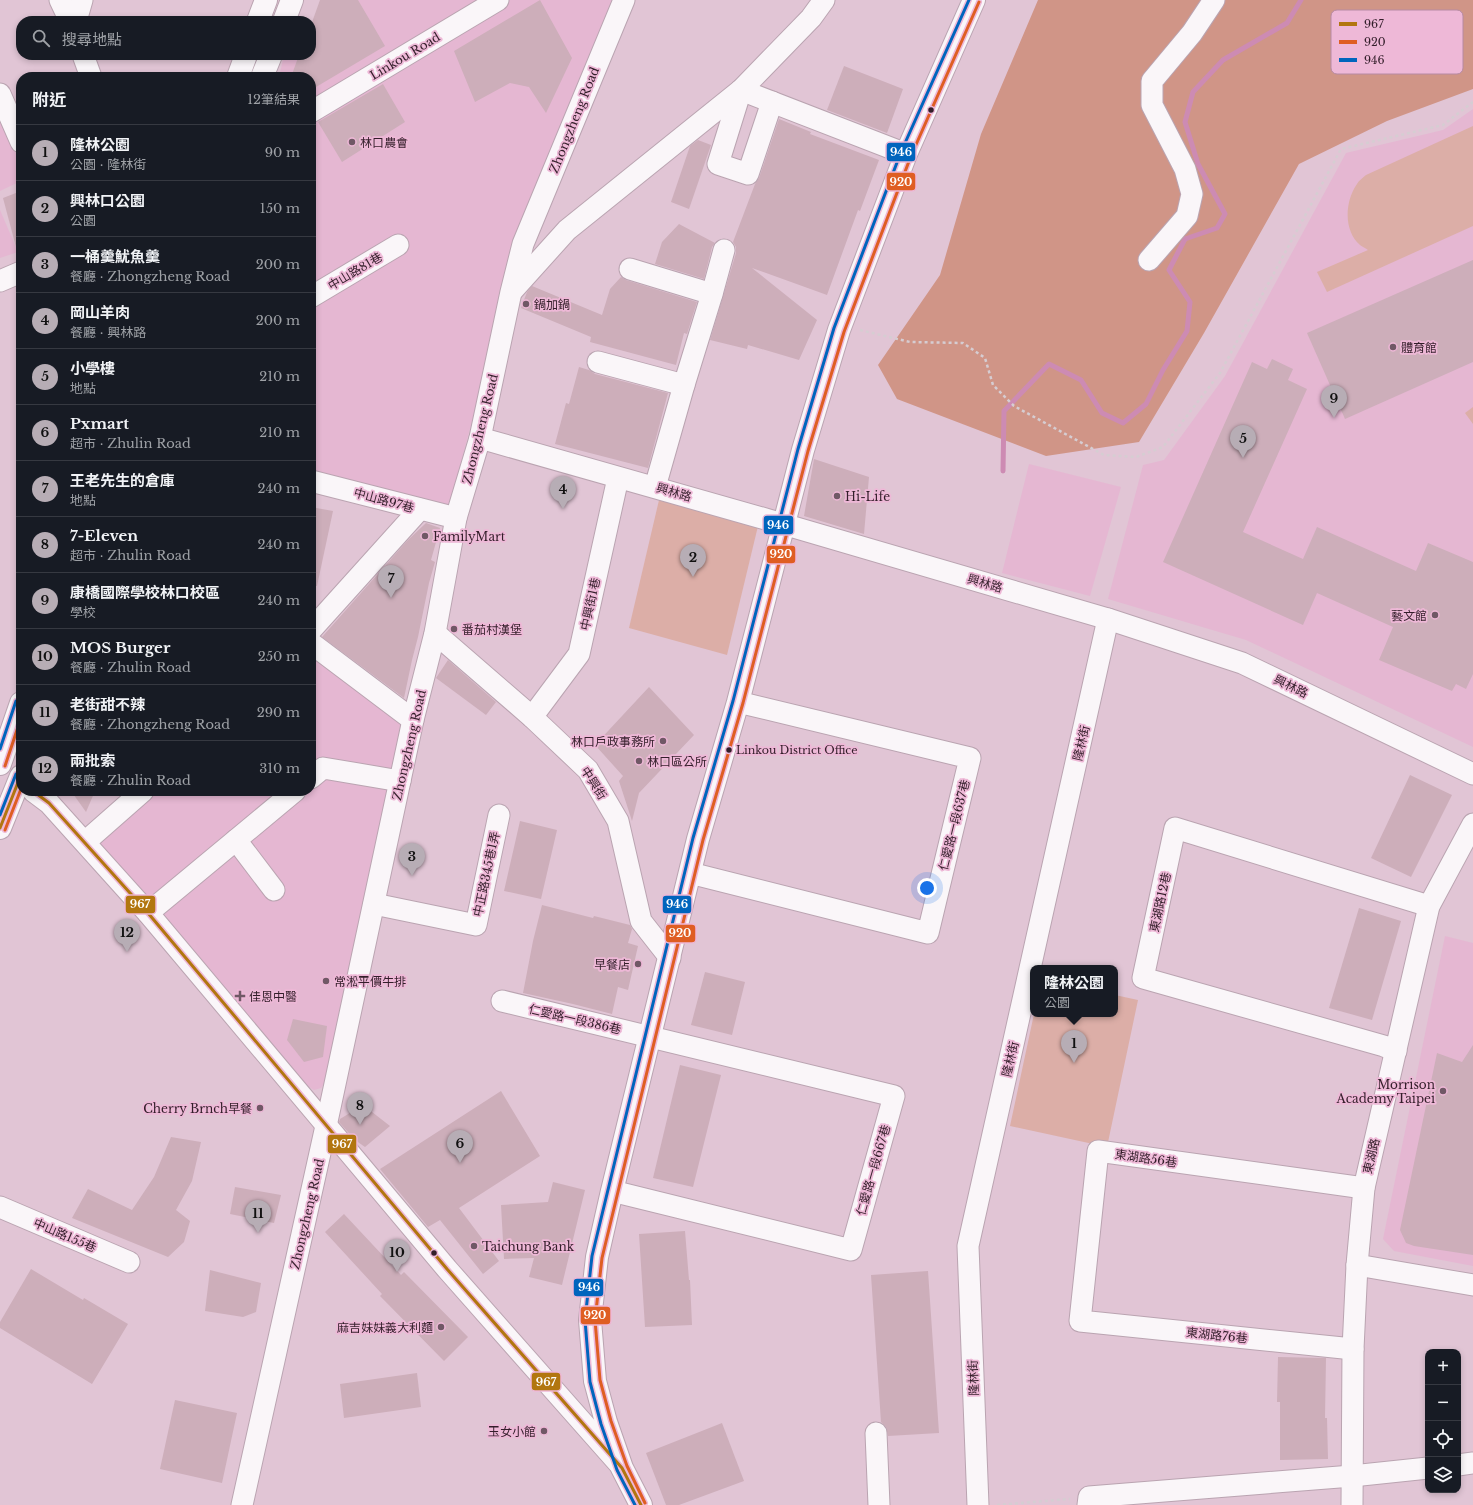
<!DOCTYPE html>
<html lang="zh-TW">
<head>
<meta charset="utf-8">
<style>
	body { margin:0; font-family:"Libre Baskerville","Noto Sans TC",serif; background:#20242c; color:#f1f3f6 }
	.controls { position:absolute; right:12px; bottom:12px; display:grid; overflow:hidden; border-radius:8px; box-shadow:0 2px 6px #0003 }
	.controls button { width:36px; height:36px; display:grid; place-items:center; padding:0; border:0; border-bottom:1px solid #363941; background:#171b24; color:#f1f3f6; font:20px sans-serif }
	.you { position:absolute; left:927px; top:888px; width:14px; height:14px; margin:-10px; border:3px solid #fff; border-radius:50%; background:#1a73e8; box-shadow:0 0 0 6px #1a73e833 }
	.badge { display:grid; place-items:center; width:26px; height:26px; border-radius:50%; background:#b7adb5; color:#111; font-size:13px; font-weight:700 }
	.pin { position:absolute; translate:-50% -33px; filter:drop-shadow(0 1px 2px #0008) }
	.pin::after { content:''; position:absolute; top:21px; width:14px; height:12px; background:inherit; clip-path:polygon(0 0,100% 0,50% 100%) }
	.popup { position:absolute; left:1030px; top:965px; width:88px; height:52px; box-sizing:border-box; display:grid; place-content:center; border-radius:8px; background:#171b24; filter:drop-shadow(0 1px 3px #0005); font-size:13px; white-space:nowrap; color:#9ea1a6 }
	.popup b { font-size:15px; color:#f1f3f6 }
	.popup::after { content:''; position:absolute; left:50%; top:100%; margin-left:-8px; border:8px solid transparent; border-top-color:#171b24 }
	.list { margin:0; padding:0; list-style:none }
	h2 { display:flex; justify-content:space-between; align-items:center; height:52px; margin:0; padding:0 16px; font-size:17px }
	h2 small { font-size:13px; font-weight:400; color:#9ea1a6 }
	.list li { display:grid; grid-template-columns:26px 1fr auto; gap:12px; align-items:center; box-sizing:border-box; height:56px; padding:0 16px; border-top:1px solid #363941 }
	.list b { display:block; font-size:15px; white-space:nowrap }
	.list p { margin:0; font-size:13px; white-space:nowrap; color:#9ea1a6 }
	.list em { font-size:13px; font-style:normal; color:#9ea1a6 }
	.icon { flex:none; width:22px; height:22px; fill:none; stroke:currentColor; stroke-width:2; stroke-linecap:round; stroke-linejoin:round }
	.map { position:relative; flex:none; width:1473px; height:1505px; overflow:hidden }
	.search { position:absolute; background:#171b24; box-shadow:0 2px 6px #0003; left:16px; top:16px; width:300px; height:44px; display:flex; align-items:center; gap:10px; box-sizing:border-box; padding:0 14px; border-radius:16px; color:#9ea1a6; font-size:15px }
	.panel { position:absolute; background:#171b24; box-shadow:0 2px 6px #0003; left:16px; top:72px; width:300px; height:724px; border-radius:16px }
	.map>svg:first-child { display:block }
</style>
</head>
<body>
<div class="map">
<svg width="1473" height="1505" viewBox="0 0 1473 1505">
	<rect width="100%" height="100%" fill="#e1c5d5"/>
	<g fill="#e5b7d2">
		<polygon points="347,0 621,0 524,227 449,507 311,471 311,77 279,77 284,55 311,55 311,25"/>
		<polygon points="1473,109 1473,747 1246,640 1108,599 1143,465 1164,460 1225,376 1346,153 1443,130"/>
		<polygon points="0,115 21,166 21,181 0,191"/>
		<polygon points="0,210 18,252 0,258"/>
		<polygon points="1029,464 1121,487 1090,596 1002,573"/>
		<polygon points="311,654 405,724 391,773 311,767"/>
		<polygon points="323,775 390,788 325,1082 321,1088 314,1090 303,1083 158,912 304,791 311,791 311,785"/>
		<polygon points="154,791 282,791 149,901 99,843"/>
		<polygon points="1445,936 1473,943 1473,1266 1394,1251 1383,1239"/>
	</g>
	<g fill="#dcaea7">
		<path d="M1473,126v100l-146,66 -10,-20 51,-22c-2,-2 -6,-3 -8,-5 -17,-15 -15,-44 -3,-61 2,-4 6,-6 9,-9z"/>
		<polygon points="1473,407 1473,424 1465,413"/>
		<polygon points="659,500 758,526 727,655 629,628"/>
		<polygon points="1115,995 1138,1000 1107,1147 1010,1126 1034,1014 1115,1014"/>
	</g>
	<polygon fill="#d09587" points="1038,0 1473,0 1473,89 1387,121 1299,164 1204,333 1139,442 1046,456 897,399 878,365 940,275 981,134"/>
	<g fill="none" stroke-linecap="round" stroke-linejoin="round">
		<polyline stroke="#cd8bb3" stroke-width="5" points="1003,471 1004,411 1049,364 1081,380 1102,413 1123,423 1146,404 1163,370 1187,331 1190,302 1169,270 1185,239 1217,228 1225,214 1198,164 1185,122 1193,92 1223,60 1287,23 1301,0"/>
	</g>
	<g fill="#cdaeba">
		<polygon points="320,0 358,0 385,46 311,90 311,77 291,77 299,55 311,55 311,25"/>
		<polygon points="540,0 572,58 546,113 529,87 510,83 475,102 454,51"/>
		<polygon points="844,66 903,89 887,133 827,110"/>
		<polygon points="383,84 405,122 342,162 318,122"/>
		<polygon points="779,119 811,132 810,134 879,160 860,211 858,210 827,295 752,268 817,320 799,360 748,345 747,349 710,340 736,253 736,247 733,242 755,184 759,178"/>
		<polygon points="698,140 711,145 689,209 671,202 690,146"/>
		<polygon points="21,191 21,247 16,247 3,198"/>
		<polygon points="679,224 715,243 712,247 704,279 655,264 662,242"/>
		<polygon points="1473,260 1473,362 1345,419 1307,333"/>
		<polygon points="621,277 626,280 697,302 687,334 684,333 676,365 590,342 591,337 521,308 527,292 532,286 602,315 610,289"/>
		<polygon points="1272,359 1293,369 1288,380 1307,389 1243,532 1303,559 1317,527 1416,571 1428,543 1473,562 1473,674 1466,689 1456,684 1452,691 1379,660 1393,627 1317,593 1303,625 1163,562 1252,362 1267,369"/>
		<polygon points="579,367 589,370 595,374 668,393 648,468 555,444 566,403 569,404"/>
		<polygon points="814,459 869,477 864,534 804,516"/>
		<polygon points="311,507 333,511 317,586 311,585"/>
		<polygon points="426,523 440,528 431,560 435,562 429,583 418,637 412,660 404,698 322,637 407,541"/>
		<polygon points="448,660 496,702 486,715 436,678"/>
		<polygon points="649,687 694,735 639,793 632,821 619,781 623,776 595,745"/>
		<polygon points="1410,775 1452,795 1411,877 1371,858"/>
		<polygon points="71,791 95,791 86,812"/>
		<polygon points="520,821 557,830 541,899 504,891"/>
		<polygon points="542,905 593,918 594,916 630,925 632,929 628,943 638,946 628,990 618,987 612,1014 573,1004 523,993 533,941"/>
		<polygon points="1359,908 1401,921 1372,1020 1329,1008"/>
		<polygon points="705,972 745,982 732,1035 691,1025"/>
		<polygon points="293,1019 327,1026 323,1057 304,1062 287,1040"/>
		<polygon points="1473,1045 1473,1255 1414,1246 1406,1243 1400,1230 1437,1053 1462,1062"/>
		<polygon points="680,1065 721,1075 693,1187 653,1178"/>
		<polygon points="501,1091 540,1156 459,1208 499,1261 483,1274 440,1220 428,1227 380,1169"/>
		<polygon points="363,1105 390,1126 365,1147 355,1140 339,1122 340,1119"/>
		<polygon points="171,1137 201,1142 192,1181 176,1210 190,1221 184,1242 168,1257 72,1218 88,1189 132,1210 154,1177"/>
		<polygon points="553,1182 585,1190 562,1285 529,1277 534,1258 504,1259 501,1205 548,1202"/>
		<polygon points="235,1187 281,1195 274,1223 230,1214"/>
		<polygon points="344,1214 401,1275 404,1272 468,1337 444,1361 380,1296 382,1294 325,1232"/>
		<polygon points="685,1231 689,1280 690,1280 692,1325 645,1327 639,1234"/>
		<polygon points="31,1269 83,1300 84,1298 128,1324 92,1384 0,1328 0,1322"/>
		<polygon points="210,1270 261,1283 256,1312 243,1317 205,1311"/>
		<polygon points="928,1271 939,1433 888,1436 886,1427 881,1422 871,1275"/>
		<polygon points="1278,1357 1326,1358 1325,1418 1327,1418 1328,1459 1280,1460 1280,1402 1277,1402"/>
		<polygon points="417,1373 421,1407 344,1418 340,1384"/>
		<polygon points="175,1400 237,1413 222,1483 160,1469"/>
		<polygon points="722,1423 744,1481 679,1505 666,1505 646,1453"/>
	</g>
	<g fill="none" stroke-linecap="round" stroke-linejoin="round">
		<g stroke="#baa4b1" stroke-width="23">
			<g id="minor">
				<polyline points="60,0 70,21"/>
				<polyline points="76,21 82,0"/>
				<polyline points="83,55 91,77"/>
				<polyline points="741,90 718,164 748,174 772,102"/>
				<polyline points="741,90 906,154"/>
				<polyline points="0,94 21,142"/>
				<polyline points="311,112 498,0"/>
				<polyline points="1149,260 1187,216 1192,194 1185,169 1152,105 1152,81 1192,33 1214,0"/>
				<polyline points="630,269 712,294"/>
				<polyline points="0,281 21,272"/>
				<polyline points="513,290 567,230 741,90 811,18 824,0"/>
				<polyline points="311,297 398,245"/>
				<polyline points="598,362 684,385"/>
				<polyline points="480,438 783,524 1108,619 1242,663 1473,774"/>
				<polyline points="311,481 456,518"/>
				<polyline points="655,487 684,385 712,294 724,250"/>
				<polyline points="311,630 420,509"/>
				<polyline points="435,633 532,717 588,770 618,821 641,921 670,958"/>
				<polyline points="311,643 413,720"/>
				<polyline points="532,717 579,654 618,478"/>
				<polyline points="311,778 323,768 400,781"/>
				<polyline points="33,791 49,803 148,913 447,1269 621,1466"/>
				<polyline points="236,840 274,890"/>
				<polyline points="85,842 143,791"/>
				<polyline points="690,873 928,933 970,758 738,702"/>
				<polyline points="374,904 476,925 499,815"/>
				<polyline points="148,913 295,791"/>
				<polyline points="502,1001 894,1096 851,1250 612,1191"/>
				<polyline points="1396,1051 1384,1046 1143,978 1175,828 1429,906"/>
				<polyline points="0,1207 129,1262"/>
				<polyline points="1357,1265 1473,1285"/>
				<polyline points="1353,1349 1080,1321 1098,1151 1364,1188"/>
				<polyline points="876,1433 879,1505"/>
				<polyline points="1458,1465 1473,1463"/>
				<polyline points="242,1505 326,1126 413,720 435,633 456,518 480,438 511,292 523,244 624,0"/>
				<polyline points="978,1505 968,1246 1108,619"/>
				<polyline points="1088,1505 1089,1497 1352,1476 1428,1468"/>
				<polyline points="1352,1505 1353,1349 1357,1265 1364,1188 1429,906 1473,824"/>
			</g>
		</g>
		<g stroke="#baa4b1" stroke-width="24">
			<g id="major">
				<polyline points="258,21 266,0"/>
				<polyline points="284,21 292,0"/>
				<polyline points="238,77 246,55"/>
				<polyline points="262,77 271,55"/>
				<polyline points="0,764 21,703"/>
				<polyline points="0,828 21,776"/>
				<polyline points="641,1505 622,1468 606,1422 595,1381 590,1320 597,1257 612,1191 698,839 738,702 803,450 839,330 906,154 974,0"/>
			</g>
		</g>
		<g stroke="#d6cdd2" stroke-width="2.5" stroke-dasharray="3 3" stroke-linecap="butt">
			<polyline points="860,330 910,342 963,343 985,358 993,385 1014,406 1104,455 1136,457 1163,447 1220,373 1341,149 1443,125 1473,102"/>
			<polyline points="997,1505 1070,1499"/>
		</g>
		<use href="#minor" stroke="#faf6f9" stroke-width="21"/>
		<use href="#major" stroke="#faf6f9" stroke-width="22"/>
		<g stroke="#eeb8d7" stroke-width="6">
			<g id="bus-1">
				<polyline points="33,791 49,803 148,913 447,1269 622,1468 641,1505"/>
				<polyline points="0,828 19,780"/>
			</g>
		</g>
		<g stroke="#eeb8d7" stroke-width="6">
			<g id="bus-2">
				<polyline points="5,766 21,718"/>
				<polyline points="5,830 21,789"/>
				<polyline points="645,1503 627,1466 611,1421 600,1380 595,1320 602,1258 703,840 743,703 808,451 844,332 911,156 979,2"/>
			</g>
		</g>
		<g stroke="#eeb8d7" stroke-width="6">
			<g id="bus-3">
				<polyline points="0,749 16,701"/>
				<polyline points="0,815 16,774"/>
				<polyline points="635,1505 617,1470 601,1424 590,1382 585,1320 592,1256 693,838 733,701 798,449 834,328 901,152 969,0"/>
			</g>
		</g>
		<use href="#bus-1" stroke="#b2760f" stroke-width="3"/>
		<use href="#bus-2" stroke="#df5e23" stroke-width="3"/>
		<use href="#bus-3" stroke="#0065bd" stroke-width="3"/>
	</g>
	<g fill="#331e2a" stroke="#eeb8d7" stroke-width="1.5">
		<circle cx="931" cy="110" r="3.5"/>
		<circle cx="729" cy="750" r="3.5"/>
		<circle cx="434" cy="1253" r="3.5"/>
	</g>
	<g fill="#705866" stroke="#eeb8d7" stroke-width="1.5">
		<circle cx="352" cy="142" r="4"/>
		<circle cx="526" cy="304" r="4"/>
		<circle cx="1393" cy="347" r="4"/>
		<circle cx="837" cy="496" r="4"/>
		<circle cx="425" cy="536" r="4"/>
		<circle cx="1435" cy="615" r="4"/>
		<circle cx="454" cy="629" r="4"/>
		<circle cx="663" cy="741" r="4"/>
		<circle cx="639" cy="761" r="4"/>
		<circle cx="638" cy="964" r="4"/>
		<circle cx="326" cy="981" r="4"/>
		<path d="M238 990h4v4h4v4h-4v4h-4v-4h-4v-4h4z"/>
		<circle cx="1443" cy="1091" r="4"/>
		<circle cx="260" cy="1108" r="4"/>
		<circle cx="474" cy="1246" r="4"/>
		<circle cx="441" cy="1327" r="4"/>
		<circle cx="544" cy="1431" r="4"/>
	</g>
	<g text-anchor="middle" dominant-baseline="central" stroke-width="3.5" stroke-linejoin="round" paint-order="stroke">
		<g font-size="11" fill="#331e2a" stroke="#eeb8d7" text-anchor="start">
			<text x="736" y="750">Linkou District Office</text>
		</g>
		<g font-size="12" fill="#331e2a" stroke="#eeb8d7">
			<text transform="translate(405 56) rotate(-31)">Linkou Road</text>
			<text transform="translate(574 120) rotate(-68)">Zhongzheng Road</text>
			<text transform="translate(355 271) rotate(-31)">中山路81巷</text>
			<text transform="translate(480 429) rotate(-76)">Zhongzheng Road</text>
			<text transform="translate(674 492) rotate(16)">興林路</text>
			<text transform="translate(384 500) rotate(15)">中山路97巷</text>
			<text transform="translate(985 583) rotate(16)">興林路</text>
			<text transform="translate(590 604) rotate(-78)">中興街1巷</text>
			<text transform="translate(1291 686) rotate(26)">興林路</text>
			<text transform="translate(1081 743) rotate(-77)">隆林街</text>
			<text transform="translate(409 745) rotate(-77)">Zhongzheng Road</text>
			<text transform="translate(594 783) rotate(57)">中興街</text>
			<text transform="translate(954 825) rotate(-76)">仁愛路一段637巷</text>
			<text transform="translate(486 874) rotate(-78)">中正路345巷1弄</text>
			<text transform="translate(1160 902) rotate(-78)">東湖路12巷</text>
			<text transform="translate(575 1019) rotate(13)">仁愛路一段386巷</text>
			<text transform="translate(1010 1059) rotate(-77)">隆林街</text>
			<text transform="translate(1371 1156) rotate(-77)">東湖路</text>
			<text transform="translate(1146 1158) rotate(8)">東湖路56巷</text>
			<text transform="translate(873 1170) rotate(-74)">仁愛路一段667巷</text>
			<text transform="translate(307 1214) rotate(-77)">Zhongzheng Road</text>
			<text transform="translate(65 1235) rotate(23)">中山路155巷</text>
			<text transform="translate(1217 1335) rotate(6)">東湖路76巷</text>
			<text transform="translate(973 1378) rotate(-92)">隆林街</text>
		</g>
		<g font-size="12" fill="#331e2a" stroke="#eeb8d7" text-anchor="start">
			<text x="360" y="142">林口農會</text>
			<text x="534" y="304">鍋加鍋</text>
			<text x="1401" y="347">體育館</text>
			<text x="845" y="496">Hi-Life</text>
			<text x="433" y="536">FamilyMart</text>
			<text x="1427" y="615" text-anchor="end">藝文館</text>
			<text x="462" y="629">番茄村漢堡</text>
			<text x="655" y="741" text-anchor="end">林口戶政事務所</text>
			<text x="647" y="761">林口區公所</text>
			<text x="630" y="964" text-anchor="end">早餐店</text>
			<text x="334" y="981">常淞平價牛排</text>
			<text x="249" y="996">佳恩中醫</text>
			<text x="1435" y="1084" text-anchor="end">Morrison<tspan x="1435" dy="14">Academy Taipei</tspan></text>
			<text x="252" y="1108" text-anchor="end">Cherry Brnch早餐</text>
			<text x="482" y="1246">Taichung Bank</text>
			<text x="433" y="1327" text-anchor="end">麻吉妹妹義大利麵</text>
			<text x="536" y="1431" text-anchor="end">玉女小館</text>
		</g>
	</g>
	<rect x="1331" y="10" width="132" height="64" rx="6" fill="#eeb8d7" stroke="#b68aa3" stroke-width="1"/>
	<rect x="1339" y="22" width="18" height="4" fill="#b2760f"/>
	<rect x="1339" y="40" width="18" height="4" fill="#df5e23"/>
	<rect x="1339" y="58" width="18" height="4" fill="#0065bd"/>
	<g font-size="11" fill="#331e2a">
		<text x="1364" y="28">967</text>
		<text x="1364" y="46">920</text>
		<text x="1364" y="64">946</text>
	</g>
	<g stroke="#eeb8d7" stroke-width="1.5">
		<rect x="886" y="142" width="30" height="20" rx="4" fill="#0065bd"/>
		<rect x="886" y="172" width="30" height="19" rx="4" fill="#df5e23"/>
		<rect x="763" y="515" width="31" height="20" rx="4" fill="#0065bd"/>
		<rect x="766" y="545" width="30" height="19" rx="4" fill="#df5e23"/>
		<rect x="125" y="895" width="31" height="19" rx="4" fill="#b2760f"/>
		<rect x="662" y="895" width="30" height="19" rx="4" fill="#0065bd"/>
		<rect x="665" y="924" width="31" height="19" rx="4" fill="#df5e23"/>
		<rect x="327" y="1134" width="30" height="20" rx="4" fill="#b2760f"/>
		<rect x="573" y="1278" width="31" height="19" rx="4" fill="#0065bd"/>
		<rect x="580" y="1306" width="31" height="19" rx="4" fill="#df5e23"/>
		<rect x="531" y="1372" width="30" height="19" rx="4" fill="#b2760f"/>
	</g>
	<g font-size="11" text-anchor="middle" font-weight="bold" fill="#fff">
		<text x="901" y="156">946</text>
		<text x="901" y="186">920</text>
		<text x="778" y="529">946</text>
		<text x="781" y="558">920</text>
		<text x="140" y="908">967</text>
		<text x="677" y="908">946</text>
		<text x="680" y="937">920</text>
		<text x="342" y="1148">967</text>
		<text x="589" y="1291">946</text>
		<text x="595" y="1319">920</text>
		<text x="546" y="1386">967</text>
	</g>
</svg>
<div class="controls">
<button>+</button>
<button>−</button>
<button><svg class="icon" aria-label="locate" viewBox="0 0 24 24"><circle cx="12" cy="12" r="6"/><path d="M12 2v4M12 18v4M2 12h4M18 12h4"/></svg></button>
<button><svg class="icon" aria-label="layers" viewBox="0 0 24 24"><path d="M12 4l9 5-9 5-9-5zM3 14l9 5 9-5"/></svg></button>
</div>
<div class="you"></div>
<div class="pin badge" style="left:1074px;top:1063px">1</div>
<div class="popup"><b>隆林公園</b>公園</div>
<div class="pin badge" style="left:693px;top:577px">2</div>
<div class="pin badge" style="left:412px;top:876px">3</div>
<div class="pin badge" style="left:563px;top:509px">4</div>
<div class="pin badge" style="left:1243px;top:458px">5</div>
<div class="pin badge" style="left:460px;top:1163px">6</div>
<div class="pin badge" style="left:391px;top:598px">7</div>
<div class="pin badge" style="left:360px;top:1125px">8</div>
<div class="pin badge" style="left:1334px;top:418px">9</div>
<div class="pin badge" style="left:397px;top:1272px">10</div>
<div class="pin badge" style="left:258px;top:1233px">11</div>
<div class="pin badge" style="left:127px;top:952px">12</div>
<div class="search"><svg class="icon" aria-label="search" viewBox="0 0 24 24"><circle cx="10" cy="10" r="6"/><path d="M15 15l6 6"/></svg>搜尋地點</div>
<section class="panel">
<h2>附近<small>12筆結果</small></h2>
<ul class="list">
<li><span class="badge">1</span><div><b>隆林公園</b><p>公園 · 隆林街</p></div><em>90 m</em></li>
<li><span class="badge">2</span><div><b>興林口公園</b><p>公園</p></div><em>150 m</em></li>
<li><span class="badge">3</span><div><b>一桶羹魷魚羹</b><p>餐廳 · Zhongzheng Road</p></div><em>200 m</em></li>
<li><span class="badge">4</span><div><b>岡山羊肉</b><p>餐廳 · 興林路</p></div><em>200 m</em></li>
<li><span class="badge">5</span><div><b>小學樓</b><p>地點</p></div><em>210 m</em></li>
<li><span class="badge">6</span><div><b>Pxmart</b><p>超市 · Zhulin Road</p></div><em>210 m</em></li>
<li><span class="badge">7</span><div><b>王老先生的倉庫</b><p>地點</p></div><em>240 m</em></li>
<li><span class="badge">8</span><div><b>7-Eleven</b><p>超市 · Zhulin Road</p></div><em>240 m</em></li>
<li><span class="badge">9</span><div><b>康橋國際學校林口校區</b><p>學校</p></div><em>240 m</em></li>
<li><span class="badge">10</span><div><b>MOS Burger</b><p>餐廳 · Zhulin Road</p></div><em>250 m</em></li>
<li><span class="badge">11</span><div><b>老街甜不辣</b><p>餐廳 · Zhongzheng Road</p></div><em>290 m</em></li>
<li><span class="badge">12</span><div><b>兩批索</b><p>餐廳 · Zhulin Road</p></div><em>310 m</em></li>
</ul>
</section>
</div>
</body>
</html>
